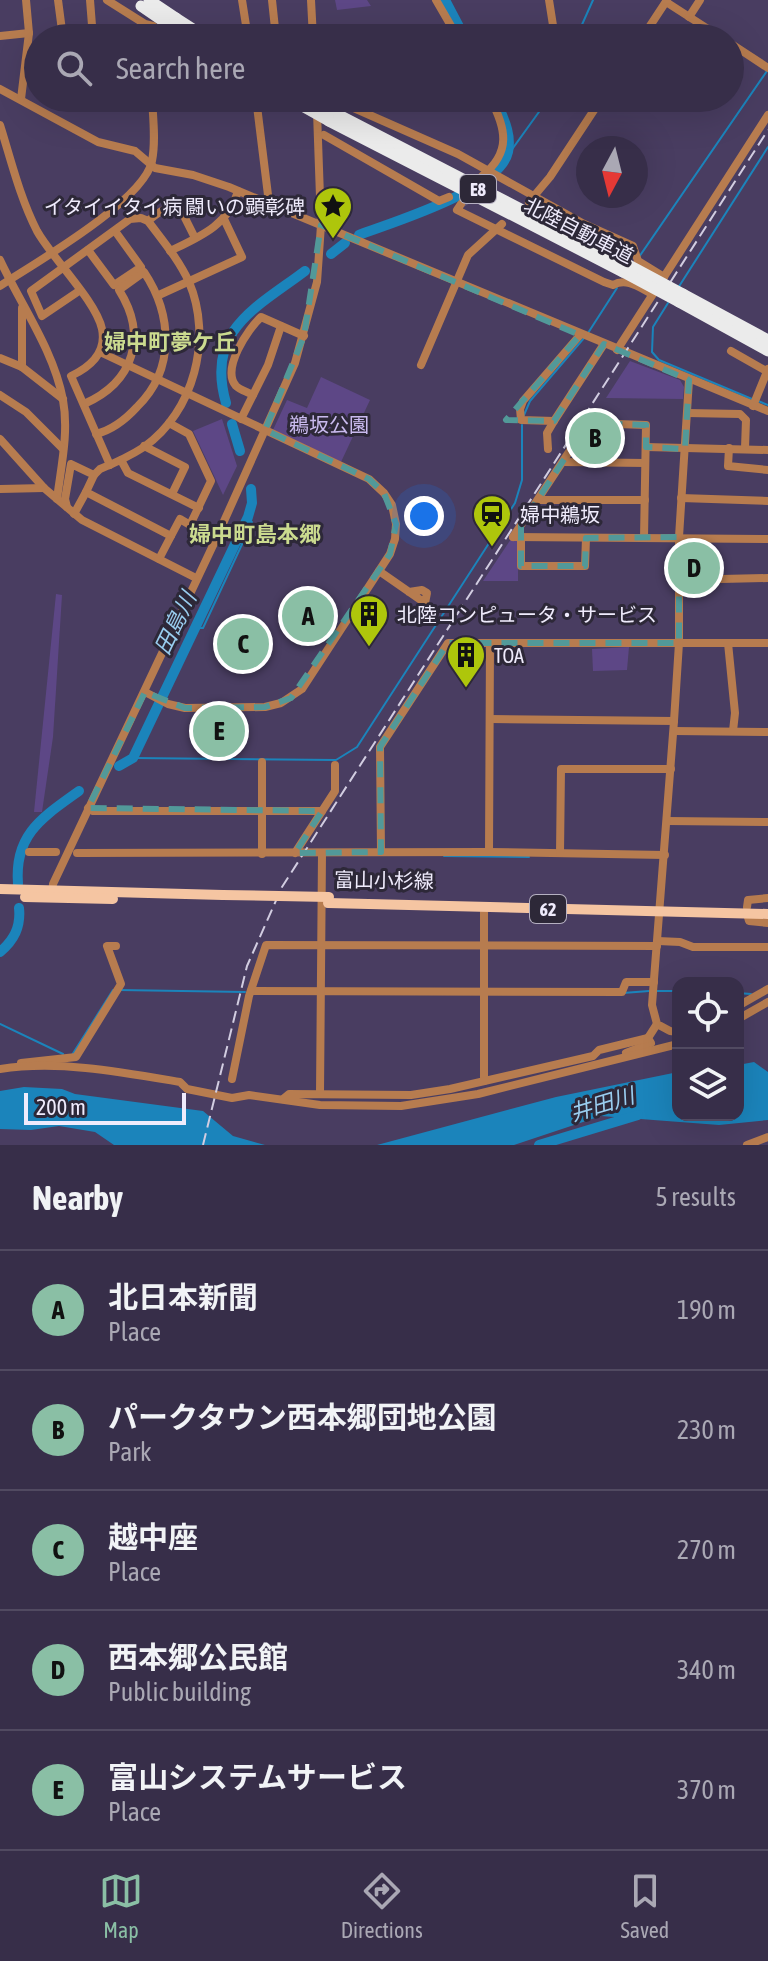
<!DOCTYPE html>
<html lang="en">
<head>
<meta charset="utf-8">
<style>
	body { margin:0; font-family:"Asap Condensed","Noto Sans JP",sans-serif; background:#3e3650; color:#f1f3f6 }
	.controls { position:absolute; right:24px; bottom:24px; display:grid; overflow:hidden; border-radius:16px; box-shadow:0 8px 32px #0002 }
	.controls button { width:72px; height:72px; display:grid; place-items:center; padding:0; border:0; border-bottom:2px solid #514a61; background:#372e49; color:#f1f3f6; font:40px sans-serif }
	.compass { position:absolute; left:576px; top:136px; width:72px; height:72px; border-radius:50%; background:#372e49; box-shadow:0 8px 32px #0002; rotate:187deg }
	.scale { position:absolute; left:24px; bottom:20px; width:162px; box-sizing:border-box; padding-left:8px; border:4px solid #efebfc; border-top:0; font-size:22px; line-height:28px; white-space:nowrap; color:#efebfc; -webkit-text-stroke:6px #2d2838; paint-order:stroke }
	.you { position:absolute; left:424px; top:516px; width:28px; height:28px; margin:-20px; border:6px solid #fff; border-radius:50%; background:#1a73e8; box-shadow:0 0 0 12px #1a73e833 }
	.badge { display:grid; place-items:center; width:52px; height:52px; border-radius:50%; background:#8abfa5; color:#111; font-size:26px; font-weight:700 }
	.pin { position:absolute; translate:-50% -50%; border:4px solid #fff; box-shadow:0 2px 8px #0006 }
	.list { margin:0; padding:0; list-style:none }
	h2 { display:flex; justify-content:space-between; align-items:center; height:104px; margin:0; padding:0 32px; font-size:34px }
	h2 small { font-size:26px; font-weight:400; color:#aaa8b4 }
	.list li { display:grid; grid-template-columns:52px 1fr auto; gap:24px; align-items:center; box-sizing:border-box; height:120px; padding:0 32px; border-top:2px solid #514a61 }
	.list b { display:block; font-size:30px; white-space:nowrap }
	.list p { margin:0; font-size:26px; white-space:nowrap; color:#aaa8b4 }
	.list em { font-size:26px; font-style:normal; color:#aaa8b4 }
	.icon { flex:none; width:44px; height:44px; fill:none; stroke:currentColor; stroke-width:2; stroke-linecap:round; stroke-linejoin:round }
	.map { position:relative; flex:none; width:768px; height:1145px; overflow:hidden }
	.search { position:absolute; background:#372e49; box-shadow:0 8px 32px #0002; left:24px; right:24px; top:24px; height:88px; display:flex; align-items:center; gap:20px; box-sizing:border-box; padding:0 28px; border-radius:44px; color:#aaa8b4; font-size:30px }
	.sheet { height:704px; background:#372e49 }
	nav { display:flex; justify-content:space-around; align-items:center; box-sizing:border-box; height:112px; border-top:2px solid #514a61; background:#372e49; font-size:22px; color:#aaa8b4 }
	nav a { display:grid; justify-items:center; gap:4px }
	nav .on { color:#8abfa5 }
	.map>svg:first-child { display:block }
</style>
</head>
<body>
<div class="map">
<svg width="768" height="1145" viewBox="0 0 768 1145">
	<rect width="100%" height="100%" fill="#493d61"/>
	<g fill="#5d4786">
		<polygon points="335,0 367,0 371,6 337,10"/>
		<polygon points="630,361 680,380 684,387 683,399 606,398"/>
		<polygon points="321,377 370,400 341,462 273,430 287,400 307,408"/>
		<polygon points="222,419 237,466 223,495 193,431"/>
		<polygon points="592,425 609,426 609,458 584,457 584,449 573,449 588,427"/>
		<polygon points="511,539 518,539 518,581 483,581"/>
		<polygon points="56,594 62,595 53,737 42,812 34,812"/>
		<polygon points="629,647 627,670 593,671 592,649"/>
	</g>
	<g fill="#1b84bb">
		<polygon points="754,1062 768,1072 768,1120 719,1125 601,1116 514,1145 377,1145 556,1097 678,1072 678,1115 738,1115 738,1065"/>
		<polygon points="24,1087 62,1089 75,1094 203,1111 233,1136 265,1145 114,1145 95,1132 59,1126 31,1130 0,1129 0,1091"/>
	</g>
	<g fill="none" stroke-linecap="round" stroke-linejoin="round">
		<g stroke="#1b84bb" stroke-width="2">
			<polyline points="576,38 593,0"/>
			<polyline points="508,155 549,98"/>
			<polyline points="639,257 767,71"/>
			<polyline points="678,288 768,147"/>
			<polyline points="668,303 653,327 652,352 659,360 752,399"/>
			<polyline points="588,333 617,288"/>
			<polyline points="758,401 768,405"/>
			<polyline points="524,415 530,401 584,338"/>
			<polyline points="195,628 203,628 251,525 252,522 248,517"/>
			<polyline points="133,758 336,760 357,747 515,503 522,480 522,425"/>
			<polyline points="444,856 529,857"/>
			<polyline points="119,990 245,992"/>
			<polyline points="655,991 678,991"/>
			<polyline points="623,993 649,991"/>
			<polyline points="738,993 751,994"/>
			<polyline points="0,1024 63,1054"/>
			<polyline points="72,1055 113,990"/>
		</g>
		<g stroke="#1b84bb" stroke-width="10">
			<polyline points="445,0 465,38"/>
			<path d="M359,235c34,-13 141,-45 149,-83 4,-20 -6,-36 -13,-54"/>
			<polyline points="331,254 345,243"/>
			<path d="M226,403c-21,-73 30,-95 79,-132"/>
			<polyline points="232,424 240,451"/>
			<polyline points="119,766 133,758 248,517 252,503 251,489"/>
			<path d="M18,884c-4,-50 25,-67 61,-93"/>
			<path d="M0,952c14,-12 21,-25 19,-44"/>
			<polyline points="539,1145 638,1115"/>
		</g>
		<polyline stroke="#625778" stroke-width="8" stroke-dasharray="8 4" stroke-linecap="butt" points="461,204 494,183"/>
		<g stroke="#b77c4f" stroke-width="8">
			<polyline points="58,0 63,38"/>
			<polyline points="90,0 93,38"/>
			<polyline points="107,0 145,24 153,26"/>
			<polyline points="242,0 248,38"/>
			<polyline points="272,0 276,38"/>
			<polyline points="311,0 313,38"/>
			<polyline points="436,0 458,38"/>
			<polyline points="549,0 555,38"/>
			<polyline points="666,2 722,38"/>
			<polyline points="689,17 700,0"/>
			<polyline points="0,36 29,33"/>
			<polyline points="642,38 667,0"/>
			<polyline points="730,43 768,68"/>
			<polyline points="24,77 38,75"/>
			<polyline points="0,89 98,142 135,151 155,168 193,175 229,187 768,411"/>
			<polyline points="256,98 268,195 267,202"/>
			<polyline points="331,98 458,154 584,224 633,246 638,261 664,277"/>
			<polyline points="21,99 29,33 26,0"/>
			<path d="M0,125c11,35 20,73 37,106 15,27 59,70 65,98 5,24 -12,38 -31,47l39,89"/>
			<polyline points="324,135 439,201 449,197"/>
			<path d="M482,176c30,-24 24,-48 8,-78"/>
			<polyline points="529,202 550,177 602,98"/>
			<path d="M461,204l-4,6 147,72 9,3c14,-8 27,3 39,9"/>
			<path d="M148,221c10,-8 20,-17 32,-13l15,30"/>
			<polyline points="88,250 114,285 141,267 115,231"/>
			<path d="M170,251c29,-14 59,-26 68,-60"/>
			<path d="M0,260c21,45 54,91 63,140 6,32 -2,67 -6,99"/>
			<path d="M0,286c35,-23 144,-85 152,-125 4,-20 1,-43 0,-63"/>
			<path d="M79,291l-37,25 -11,-25 99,-72 11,-1 7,3c15,20 31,39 41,61 24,56 5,130 -45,165 -14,9 -29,16 -44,22l-6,6"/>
			<polyline points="159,295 242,257 224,219"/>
			<polyline points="22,308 22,367"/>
			<polyline points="617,350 768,115"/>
			<polyline points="731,351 768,372"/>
			<polyline points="100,352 369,479 384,493 392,505 396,524 395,539 390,554 302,689 281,703 265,707 185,708 168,704 145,692"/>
			<polyline points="0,358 22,367 63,399"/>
			<polyline points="421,365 468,255 502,224"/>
			<polyline points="0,395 26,412 63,449"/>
			<path d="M253,395c-5,-3 -13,-5 -17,-9 -15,-17 12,-57 25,-69l43,19"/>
			<path d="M84,404c50,-22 64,-68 35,-114l25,-18c28,42 32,97 -7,135 -11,12 -25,23 -41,27"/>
			<polyline points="753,406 768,369"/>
			<polyline points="687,413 740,414 746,420 745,448"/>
			<polyline points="241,419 268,365 281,326"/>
			<polyline points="554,421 521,420 520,409 523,401 580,335"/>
			<polyline points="169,423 189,434 211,481 190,525 216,539"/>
			<polyline points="0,439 44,488 82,520 196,578"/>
			<polyline points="144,446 185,467 172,494"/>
			<polyline points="646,447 768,450"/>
			<polyline points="729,448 728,466 768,470"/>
			<polyline points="548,449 547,433 554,421 604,344"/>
			<polyline points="121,460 128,473 199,508"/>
			<polyline points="563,462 645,463"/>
			<polyline points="0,489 44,488"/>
			<polyline points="681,498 768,501"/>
			<polyline points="539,500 645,500"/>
			<polyline points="67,507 65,499 71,464 94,475 86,492 171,536 159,559"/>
			<polyline points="74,514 86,492"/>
			<polyline points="171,536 180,519 190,525"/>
			<polyline points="513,537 588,423 646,425 644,538"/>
			<polyline points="513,537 768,539"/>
			<polyline points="521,537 521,566 585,566 586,538"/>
			<polyline points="379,571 425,603 427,593 422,590 409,592"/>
			<polyline points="678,580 768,578"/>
			<polyline points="728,643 735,713 733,731"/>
			<polyline points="490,719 674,721"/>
			<polyline points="674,731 768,732"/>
			<polyline points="88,808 93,811 322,811"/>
			<polyline points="668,821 768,822"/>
			<polyline points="29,852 56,852"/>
			<polyline points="381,852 380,747 448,643 768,643"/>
			<polyline points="489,852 490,643"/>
			<polyline points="77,853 489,852 665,855"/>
			<polyline points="295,853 335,791 335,765"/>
			<polyline points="560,853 561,769 671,769"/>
			<polyline points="262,854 262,762"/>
			<polyline points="52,894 53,884 216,539 295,363 317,282 321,225 317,112"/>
			<polyline points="747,907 748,900 768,898"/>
			<polyline points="747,914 749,921 768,923"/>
			<polyline points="658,941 680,942 693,947 768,947"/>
			<polyline points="251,991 622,992 626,982 654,982"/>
			<polyline points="738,1006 768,989"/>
			<polyline points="738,1019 768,1002"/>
			<polyline points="678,1032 670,1031 657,1024 652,1005 674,721 679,643 679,537 689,380"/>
			<polyline points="626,1053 651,1043 648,1038 657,1024"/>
			<polyline points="21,1063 76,1057 121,984 107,946 116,946"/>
			<path d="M0,1069c59,-9 122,3 180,13l7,7 45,9 17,-3 71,10 81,1 77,-12 200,-50"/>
			<polyline points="232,1079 249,996 266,945 657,946"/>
			<polyline points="484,1081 484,907"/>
			<polyline points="320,1094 322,853"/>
			<polyline points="283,1099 289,1094 411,1095 450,1089 593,1056 599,1050 648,1038"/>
			<polyline points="747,1145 768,1137"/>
		</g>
		<g stroke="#f5c5a2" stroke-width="10">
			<polyline points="0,889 223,895"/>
			<polyline points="25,897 113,899"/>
			<polyline points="328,903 768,914"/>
		</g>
		<g stroke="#ebebeb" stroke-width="11">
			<polyline points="176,18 207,38"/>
			<polyline points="176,30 189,38"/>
			<polyline points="331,111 627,264"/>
			<polyline points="329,121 623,272"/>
			<polyline points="683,294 768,340"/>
			<polyline points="679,302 768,351"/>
		</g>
		<polyline stroke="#d2cde1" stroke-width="2" stroke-dasharray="12 6" stroke-linecap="butt" points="203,1145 247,966 282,887 768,130"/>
		<polyline stroke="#f5c5a2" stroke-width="10" points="223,895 329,897"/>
		<g stroke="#ebebeb" stroke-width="11">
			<polyline points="149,0 176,18"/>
			<polyline points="141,6 176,30"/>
			<polyline points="288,98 329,121"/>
			<polyline points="307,98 331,111"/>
			<polyline points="627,264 683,294"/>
			<polyline points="623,272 679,302"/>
		</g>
	</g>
	<path fill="none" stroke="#529999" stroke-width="6" stroke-dasharray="16 10" stroke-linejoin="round" d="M321,225l259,110 -74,85 48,1 50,-77 85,36 -4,69 -39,-2v-22l-58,-2 -67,102v41h64l1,-28 93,-1v106h-231l-68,104 1,105 -86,1 27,-42 -234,-3 57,-116 40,16 80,-1 26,-9 99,-144 6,-30 -12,-31 -15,-14 -104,-49 39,-94z"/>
	<defs>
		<g id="sight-pin" transform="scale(2)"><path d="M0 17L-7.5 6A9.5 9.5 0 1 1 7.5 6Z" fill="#aec60b" stroke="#2d2838"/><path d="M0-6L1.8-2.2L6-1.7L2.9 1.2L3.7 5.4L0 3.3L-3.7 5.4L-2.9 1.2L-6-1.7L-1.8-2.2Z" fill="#111"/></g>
		<g id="station-pin" transform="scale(2)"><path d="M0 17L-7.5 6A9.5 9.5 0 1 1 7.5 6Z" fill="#aec60b" stroke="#2d2838"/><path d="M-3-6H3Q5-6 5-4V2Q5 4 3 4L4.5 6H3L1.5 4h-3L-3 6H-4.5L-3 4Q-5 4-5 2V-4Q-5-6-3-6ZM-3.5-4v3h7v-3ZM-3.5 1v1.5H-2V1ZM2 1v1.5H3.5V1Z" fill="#111"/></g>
		<g id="building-pin" transform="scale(2)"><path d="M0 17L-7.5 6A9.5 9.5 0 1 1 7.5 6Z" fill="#aec60b" stroke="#2d2838"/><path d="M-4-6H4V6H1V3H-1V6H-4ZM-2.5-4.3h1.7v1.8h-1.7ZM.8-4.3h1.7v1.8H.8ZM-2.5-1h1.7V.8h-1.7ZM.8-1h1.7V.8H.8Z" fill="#111"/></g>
	</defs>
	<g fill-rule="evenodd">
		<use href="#sight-pin" x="333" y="206"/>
		<use href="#station-pin" x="492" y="514"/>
		<use href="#building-pin" x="369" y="614"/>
		<use href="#building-pin" x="466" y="655"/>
	</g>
	<g text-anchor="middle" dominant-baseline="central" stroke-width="6" stroke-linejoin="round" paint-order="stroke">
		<g fill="#2d2838" stroke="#b5b0c1" stroke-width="2">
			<rect x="460" y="175" width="36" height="28" rx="6"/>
			<rect x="530" y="895" width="36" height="28" rx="6"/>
		</g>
		<g font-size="18" font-weight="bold" fill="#efebfc">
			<text x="478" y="189">E8</text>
			<text x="548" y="909">62</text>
		</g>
		<g font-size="20" fill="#efebfc" stroke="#2d2838" text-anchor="start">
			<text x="305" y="206" text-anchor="end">イタイイタイ病 闘いの顕彰碑</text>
			<text x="520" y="514">婦中鵜坂</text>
			<text x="397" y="614">北陸コンピュータ・サービス</text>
			<text x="494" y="655">TOA</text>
		</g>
		<g font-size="20" fill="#efebfc" stroke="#2d2838">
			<text transform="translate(579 230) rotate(27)">北陸自動車道</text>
			<text transform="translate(384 880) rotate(1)">富山小杉線</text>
		</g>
		<g font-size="20" fill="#c9baee" stroke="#2d2838">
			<text x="329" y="424">鵜坂公園</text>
		</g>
		<g font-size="22" font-weight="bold" fill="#cbdb8f" stroke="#2d2838">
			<text x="170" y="342">婦中町夢ケ丘</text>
			<text x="255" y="534">婦中町島本郷</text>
		</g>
		<g font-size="22" font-style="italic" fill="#99cdef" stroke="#2d2838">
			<text transform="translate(175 623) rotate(-64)">田島川</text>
			<text transform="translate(602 1104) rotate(-17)">井田川</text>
		</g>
	</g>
</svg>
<div class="controls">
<button><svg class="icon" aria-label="locate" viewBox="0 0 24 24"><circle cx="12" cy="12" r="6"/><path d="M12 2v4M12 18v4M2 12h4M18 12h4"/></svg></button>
<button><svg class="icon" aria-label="layers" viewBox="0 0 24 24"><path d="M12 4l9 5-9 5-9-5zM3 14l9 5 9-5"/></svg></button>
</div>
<svg class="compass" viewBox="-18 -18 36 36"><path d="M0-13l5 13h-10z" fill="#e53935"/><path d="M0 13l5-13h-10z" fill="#aaa8b4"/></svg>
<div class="scale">200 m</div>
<div class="you"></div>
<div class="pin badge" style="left:308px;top:616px">A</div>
<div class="pin badge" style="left:595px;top:438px">B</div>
<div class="pin badge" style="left:243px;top:644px">C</div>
<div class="pin badge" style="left:694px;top:568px">D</div>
<div class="pin badge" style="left:219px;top:731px">E</div>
<div class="search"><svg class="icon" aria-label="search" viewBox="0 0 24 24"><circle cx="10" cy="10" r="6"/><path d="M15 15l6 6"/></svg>Search here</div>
</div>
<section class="sheet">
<h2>Nearby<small>5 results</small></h2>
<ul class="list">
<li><span class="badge">A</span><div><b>北日本新聞</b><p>Place</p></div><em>190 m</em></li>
<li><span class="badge">B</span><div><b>パークタウン西本郷団地公園</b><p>Park</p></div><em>230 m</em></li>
<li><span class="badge">C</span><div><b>越中座</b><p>Place</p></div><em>270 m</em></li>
<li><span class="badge">D</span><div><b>西本郷公民館</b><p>Public building</p></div><em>340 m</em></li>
<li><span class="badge">E</span><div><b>富山システムサービス</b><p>Place</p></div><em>370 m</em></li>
</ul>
</section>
<nav>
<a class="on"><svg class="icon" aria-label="map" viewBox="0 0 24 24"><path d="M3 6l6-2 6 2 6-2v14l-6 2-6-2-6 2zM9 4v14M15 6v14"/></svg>Map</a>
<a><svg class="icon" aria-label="directions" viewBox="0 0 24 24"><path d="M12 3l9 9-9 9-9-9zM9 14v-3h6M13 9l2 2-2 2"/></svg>Directions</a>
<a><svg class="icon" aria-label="saved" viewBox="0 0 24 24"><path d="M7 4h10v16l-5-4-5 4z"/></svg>Saved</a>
</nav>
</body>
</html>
